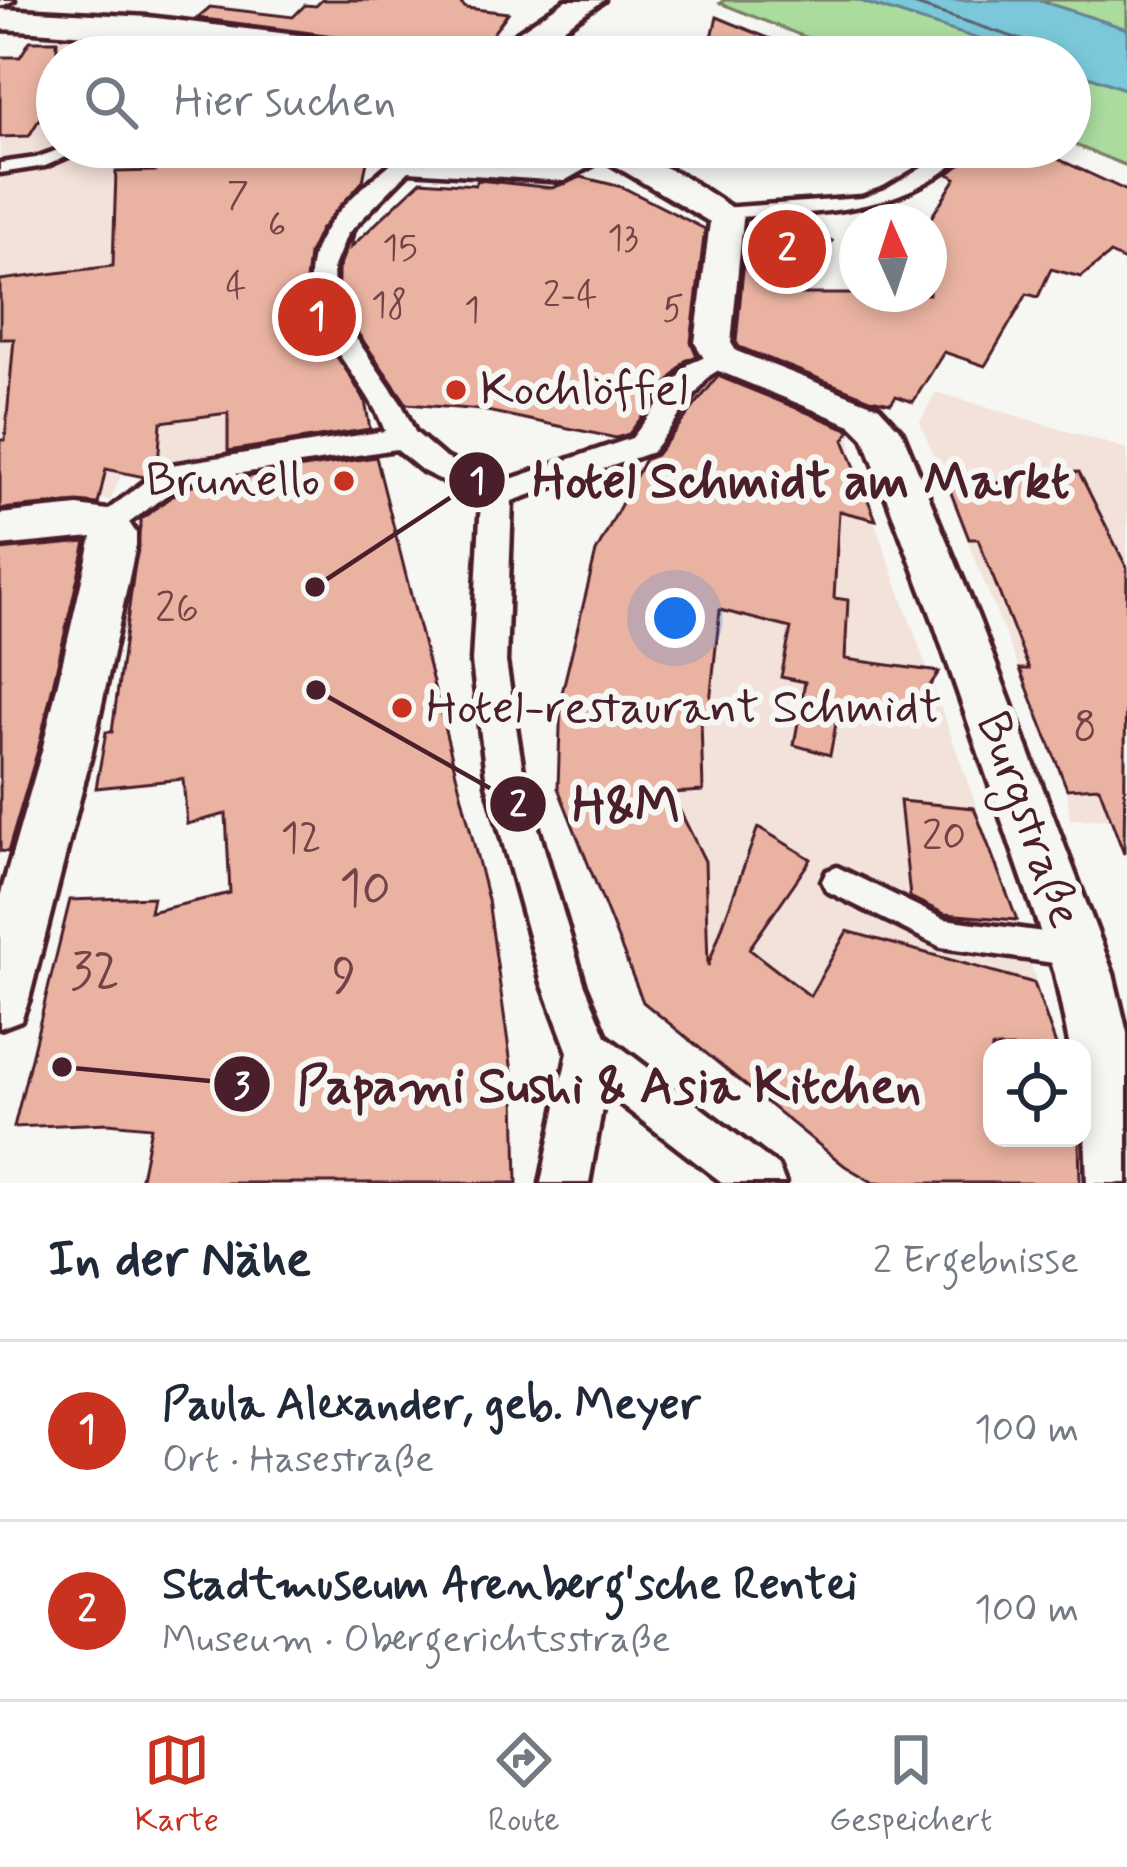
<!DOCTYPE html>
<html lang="de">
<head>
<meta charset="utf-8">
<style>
	body { margin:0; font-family:Mynerve,sans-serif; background:#f2f2f3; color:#1f2937 }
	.controls { position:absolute; right:36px; bottom:36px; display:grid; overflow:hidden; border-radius:24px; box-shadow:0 6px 18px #0003 }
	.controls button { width:108px; height:108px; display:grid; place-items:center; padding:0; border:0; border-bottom:3px solid #e0e1e3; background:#fff; color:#1f2937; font:60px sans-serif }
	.compass { position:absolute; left:839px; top:204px; width:108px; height:108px; border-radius:50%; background:#fff; box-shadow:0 6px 18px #0003; rotate:357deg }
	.you { position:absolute; left:675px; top:618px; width:42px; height:42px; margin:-30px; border:9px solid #fff; border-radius:50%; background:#1a73e8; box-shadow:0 0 0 18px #1a73e833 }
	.badge { display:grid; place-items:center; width:78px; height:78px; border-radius:50%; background:#c8321e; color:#fff; font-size:39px; font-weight:700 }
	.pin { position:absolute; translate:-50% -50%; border:6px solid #fff; box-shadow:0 3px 12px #0006 }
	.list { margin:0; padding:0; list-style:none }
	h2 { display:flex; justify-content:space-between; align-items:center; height:156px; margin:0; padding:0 48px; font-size:51px }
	h2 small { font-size:39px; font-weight:400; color:#747a83 }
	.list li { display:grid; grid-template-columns:78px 1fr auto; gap:36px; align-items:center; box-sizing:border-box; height:180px; padding:0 48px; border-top:3px solid #e0e1e3 }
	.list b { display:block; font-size:45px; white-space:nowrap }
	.list p { margin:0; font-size:39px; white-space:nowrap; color:#747a83 }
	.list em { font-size:39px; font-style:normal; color:#747a83 }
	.icon { flex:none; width:66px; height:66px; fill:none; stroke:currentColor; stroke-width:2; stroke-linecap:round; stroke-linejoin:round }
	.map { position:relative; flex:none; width:1127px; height:1183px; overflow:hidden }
	.search { position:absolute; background:#fff; box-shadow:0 6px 18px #0003; left:36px; right:36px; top:36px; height:132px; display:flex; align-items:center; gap:30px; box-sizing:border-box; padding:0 42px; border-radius:66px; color:#747a83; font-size:45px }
	.sheet { height:516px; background:#fff }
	nav { display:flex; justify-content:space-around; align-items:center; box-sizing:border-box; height:168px; border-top:3px solid #e0e1e3; background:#fff; font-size:33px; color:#747a83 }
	nav a { display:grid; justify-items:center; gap:6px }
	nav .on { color:#c8321e }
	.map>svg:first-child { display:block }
</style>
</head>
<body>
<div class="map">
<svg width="1127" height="1183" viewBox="0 0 1127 1183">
	<rect width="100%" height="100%" fill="#f6f6f2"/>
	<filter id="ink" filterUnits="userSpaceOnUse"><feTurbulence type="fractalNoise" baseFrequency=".00833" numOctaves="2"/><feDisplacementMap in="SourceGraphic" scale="24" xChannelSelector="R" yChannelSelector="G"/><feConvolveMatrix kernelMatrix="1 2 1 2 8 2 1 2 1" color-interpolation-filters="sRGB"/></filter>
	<g filter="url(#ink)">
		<g fill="#f2e2da">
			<polygon points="104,36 277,57 57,57 57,147 370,147 368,158 358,158 298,240 301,336 366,399 371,434 158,463 127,462 110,500 42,497 38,507 0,508 0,57 20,57 30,41"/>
			<polygon points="717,379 851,428 852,459 1017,920 1057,1048 992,1048 992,1138 1079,1138 1080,1183 874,1183 845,1167 643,1002 558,788 561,702 585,590 599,552"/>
			<polygon points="936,392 1127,449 1127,819 1070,819 1067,789 920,422"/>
		</g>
		<g fill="#aadc9e" stroke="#7a7e64" stroke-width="3">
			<polygon points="724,0 857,0 1035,57 855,57 720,3"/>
			<polygon points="1038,0 1127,0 1127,29 1050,4"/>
			<polygon points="1070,69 1127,90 1127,166 1070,143"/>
		</g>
		<polygon fill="#7ac8d9" stroke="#678493" stroke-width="3" points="857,0 1038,0 1127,29 1127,90 1070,69 1070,57 1035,57"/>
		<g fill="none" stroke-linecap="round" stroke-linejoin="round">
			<polyline stroke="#5d6371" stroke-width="3" points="901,0 1022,40 1031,57"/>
		</g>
		<g fill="#eab3a1" stroke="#4a1f2b" stroke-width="3">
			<polygon points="322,0 456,0 466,8 508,13 486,43 441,50 197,18 210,7 293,17 305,5 316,6"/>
			<polygon points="717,17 812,56 811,57 707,57"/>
			<polygon points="30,41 57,41 57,90 29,136 0,137 0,57 20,57"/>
			<polygon points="166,147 370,147 363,181 320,230 309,254 306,281 312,313 365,401 370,429 228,451 228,413 161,422 158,466 144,477 106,469 98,504 78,502 0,509 0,440 5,440 14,339 0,339 0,280 113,266 116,172 156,171"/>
			<polygon points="974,147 1032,147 1127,191 1127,262 1110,254 1081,277 1051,269 1038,297 1027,294 985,366 944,352 913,402 896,396 891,403 870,399 739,347 736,342 745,249 764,223 832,241 800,294 929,294 929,221 956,178 948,174 974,154"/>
			<polygon points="581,177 622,187 705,229 691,342 697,356 685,361 629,434 616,438 482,410 407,404 357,332 338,290 338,270 351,237 354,234 351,247 421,181 475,185 478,180 552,188"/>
			<polygon points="718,376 850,430 844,440 876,520 839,511 834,598 848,600 845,659 939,672 907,719 840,703 830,755 794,745 805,682 781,677 791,628 720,610 708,720 701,719 703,791 671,793 705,861 708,966 758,827 811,859 749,949 810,996 847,931 1034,983 1057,1048 992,1048 992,1138 1079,1138 1080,1183 874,1183 845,1166 643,1002 558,788 561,697 596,552 645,459 656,455"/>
			<polygon points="376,457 488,900 515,1093 517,1183 140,1183 151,1127 108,1123 14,1127 70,900 153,897 150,912 230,893 226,814 187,824 183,779 96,788 106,732 112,732 141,519 186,486"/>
			<polygon points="1079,472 1127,568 1124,854 1099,787 1067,789 1020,669 1029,669 978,539 969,539 948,485 1019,482 1015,474"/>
			<polygon points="86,542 38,750 8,852 0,851 0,550"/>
			<polygon points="900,801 974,808 1017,920 945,914 910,897"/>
		</g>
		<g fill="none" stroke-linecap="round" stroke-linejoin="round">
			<g stroke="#4a1f2b" stroke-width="9">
				<g id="service">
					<polygon points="0,0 14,0 0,7"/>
					<polygon points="241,34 248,38 230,57 215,57"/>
					<polygon points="66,147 89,147 45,166 0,173 0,163 36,158"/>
					<path d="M957,147l14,3c-76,69 -154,61 -249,68l-9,-5 9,-5 140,-10 23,-8z"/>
					<polygon points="837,867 944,919 1075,936 1086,941 1090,951 1086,961 1075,966 941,947 827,891 822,881 827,871"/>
				</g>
			</g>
			<g stroke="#4a1f2b" stroke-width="9">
				<path id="pedestrian" d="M411,147h24l-11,11 136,9 37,-20 20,4 -53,30 -155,-10 -62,63 -14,35 1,22 19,43 49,71 13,27 29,25 55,26 133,-45 57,-74 33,-14 14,9 -27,17 -57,76 -140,49 -6,161 19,122 59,199 22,53 172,130 7,17h-62l-118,-91 -16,91h-48l27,-131 -26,-69 -55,-199 -15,-122 9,-162 -58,-29 -27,-22 -212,33 -66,49h-22l-5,-8 74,-57 220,-35c-12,-33 -35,-59 -53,-87 -59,-93 12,-141 79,-197z"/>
			</g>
			<g stroke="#4a1f2b" stroke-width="9">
				<g id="minor">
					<polygon points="583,147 622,147 685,177 738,212 743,219 731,343 736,351 879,407 902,432 979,620 1113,974 1127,1033 1127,1183 1087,1183 1082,1048 1070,1048 1055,974 933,620 864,438 851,425 709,367 695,343 710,222"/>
					<polygon points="78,506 122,512 136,533 136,545 92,751 29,999 21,1020 0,1028 0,897 42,751 92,537 0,546 0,514"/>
				</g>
			</g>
			<g stroke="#4a1f2b" stroke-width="9">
				<g id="tertiary">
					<polygon points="566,0 604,0 521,57 481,57"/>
					<path d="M0,9l148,8 248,30 12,3 5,7c-138,0 -275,-21 -413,-28z"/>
				</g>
			</g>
			<use href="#service" fill="#f6f6f2" fill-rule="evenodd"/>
			<use href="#pedestrian" fill="#f6f6f2" fill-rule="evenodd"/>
			<use href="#minor" fill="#f6f6f2" fill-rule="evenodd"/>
			<use href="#tertiary" fill="#f6f6f2" fill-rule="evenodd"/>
		</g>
	</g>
	<g fill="#c8321e" stroke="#f6f6f2" stroke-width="4.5">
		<circle cx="456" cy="390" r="12"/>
		<circle cx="344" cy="481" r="12"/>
		<circle cx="402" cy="708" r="12"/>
	</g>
	<g text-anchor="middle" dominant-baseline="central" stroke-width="12" stroke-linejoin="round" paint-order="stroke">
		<g font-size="36" fill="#724448">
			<text x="238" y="196">7</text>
			<text x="277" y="226">6</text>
			<text x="623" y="239">13</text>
			<text x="400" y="249">15</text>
			<text x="236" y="287">4</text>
			<text x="570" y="296">2-4</text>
			<text x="389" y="306">18</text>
			<text x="673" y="310">5</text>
			<text x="472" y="311">1</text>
		</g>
		<g font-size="42" fill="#724448">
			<text x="177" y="609">26</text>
			<text x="1085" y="728">8</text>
			<text x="944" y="837">20</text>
			<text x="301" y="839">12</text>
		</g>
		<g font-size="48" fill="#4a1f2b" stroke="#f6f6f2" text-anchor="start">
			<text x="480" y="390">Kochlöffel</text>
			<text x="320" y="481" text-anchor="end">Brunello</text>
			<text x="426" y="708">Hotel-restaurant Schmidt</text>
		</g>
		<g font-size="48" fill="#4a1f2b" stroke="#f6f6f2">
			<text transform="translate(1028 820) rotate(70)">Burgstraße</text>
		</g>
		<g font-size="51" fill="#724448">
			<text x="365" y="890">10</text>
			<text x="95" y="973">32</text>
			<text x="344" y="978">9</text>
		</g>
	</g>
	<path fill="none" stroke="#4a1f2b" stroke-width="4.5" d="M315 587L477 480M316 690L518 804M62 1067L242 1084"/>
	<g fill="#4a1f2b" stroke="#f6f6f2" stroke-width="4.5">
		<circle cx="315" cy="587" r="12"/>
		<circle cx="316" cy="690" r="12"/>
		<circle cx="62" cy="1067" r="12"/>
		<circle cx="477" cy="480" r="30"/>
		<circle cx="518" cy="804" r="30"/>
		<circle cx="242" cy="1084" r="30"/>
	</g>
	<g font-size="36" text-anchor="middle" font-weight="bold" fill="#fff">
		<text x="477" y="492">1</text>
		<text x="518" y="816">2</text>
		<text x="242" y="1097">3</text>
	</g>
	<g font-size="51" text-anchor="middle" font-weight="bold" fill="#4a1f2b" stroke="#f6f6f2" stroke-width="12" stroke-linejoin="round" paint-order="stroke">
		<text x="801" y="497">Hotel Schmidt am Markt</text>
		<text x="626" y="822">H&amp;M</text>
		<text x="609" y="1102">Papami Sushi &amp; Asia Kitchen</text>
	</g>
</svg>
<div class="controls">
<button><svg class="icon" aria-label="locate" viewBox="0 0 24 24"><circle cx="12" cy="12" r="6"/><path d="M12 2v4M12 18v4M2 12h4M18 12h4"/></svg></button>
</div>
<svg class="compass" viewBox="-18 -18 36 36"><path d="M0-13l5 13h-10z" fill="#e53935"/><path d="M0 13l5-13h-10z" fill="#747a83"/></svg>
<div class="you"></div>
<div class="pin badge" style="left:317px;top:317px">1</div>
<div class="pin badge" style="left:787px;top:249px">2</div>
<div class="search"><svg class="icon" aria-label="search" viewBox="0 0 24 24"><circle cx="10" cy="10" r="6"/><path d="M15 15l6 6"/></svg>Hier suchen</div>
</div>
<section class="sheet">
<h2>In der Nähe<small>2 Ergebnisse</small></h2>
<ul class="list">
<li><span class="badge">1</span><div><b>Paula Alexander, geb. Meyer</b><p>Ort · Hasestraße</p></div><em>100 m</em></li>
<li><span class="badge">2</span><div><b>Stadtmuseum Arenberg'sche Rentei</b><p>Museum · Obergerichtsstraße</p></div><em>100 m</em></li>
</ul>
</section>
<nav>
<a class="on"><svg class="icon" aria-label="map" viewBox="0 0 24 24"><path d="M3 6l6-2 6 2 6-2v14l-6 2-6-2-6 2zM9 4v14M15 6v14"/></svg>Karte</a>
<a><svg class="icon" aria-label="directions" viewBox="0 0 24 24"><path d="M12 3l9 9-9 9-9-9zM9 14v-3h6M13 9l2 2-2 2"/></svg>Route</a>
<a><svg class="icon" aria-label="saved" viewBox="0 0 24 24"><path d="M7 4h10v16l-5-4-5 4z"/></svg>Gespeichert</a>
</nav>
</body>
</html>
